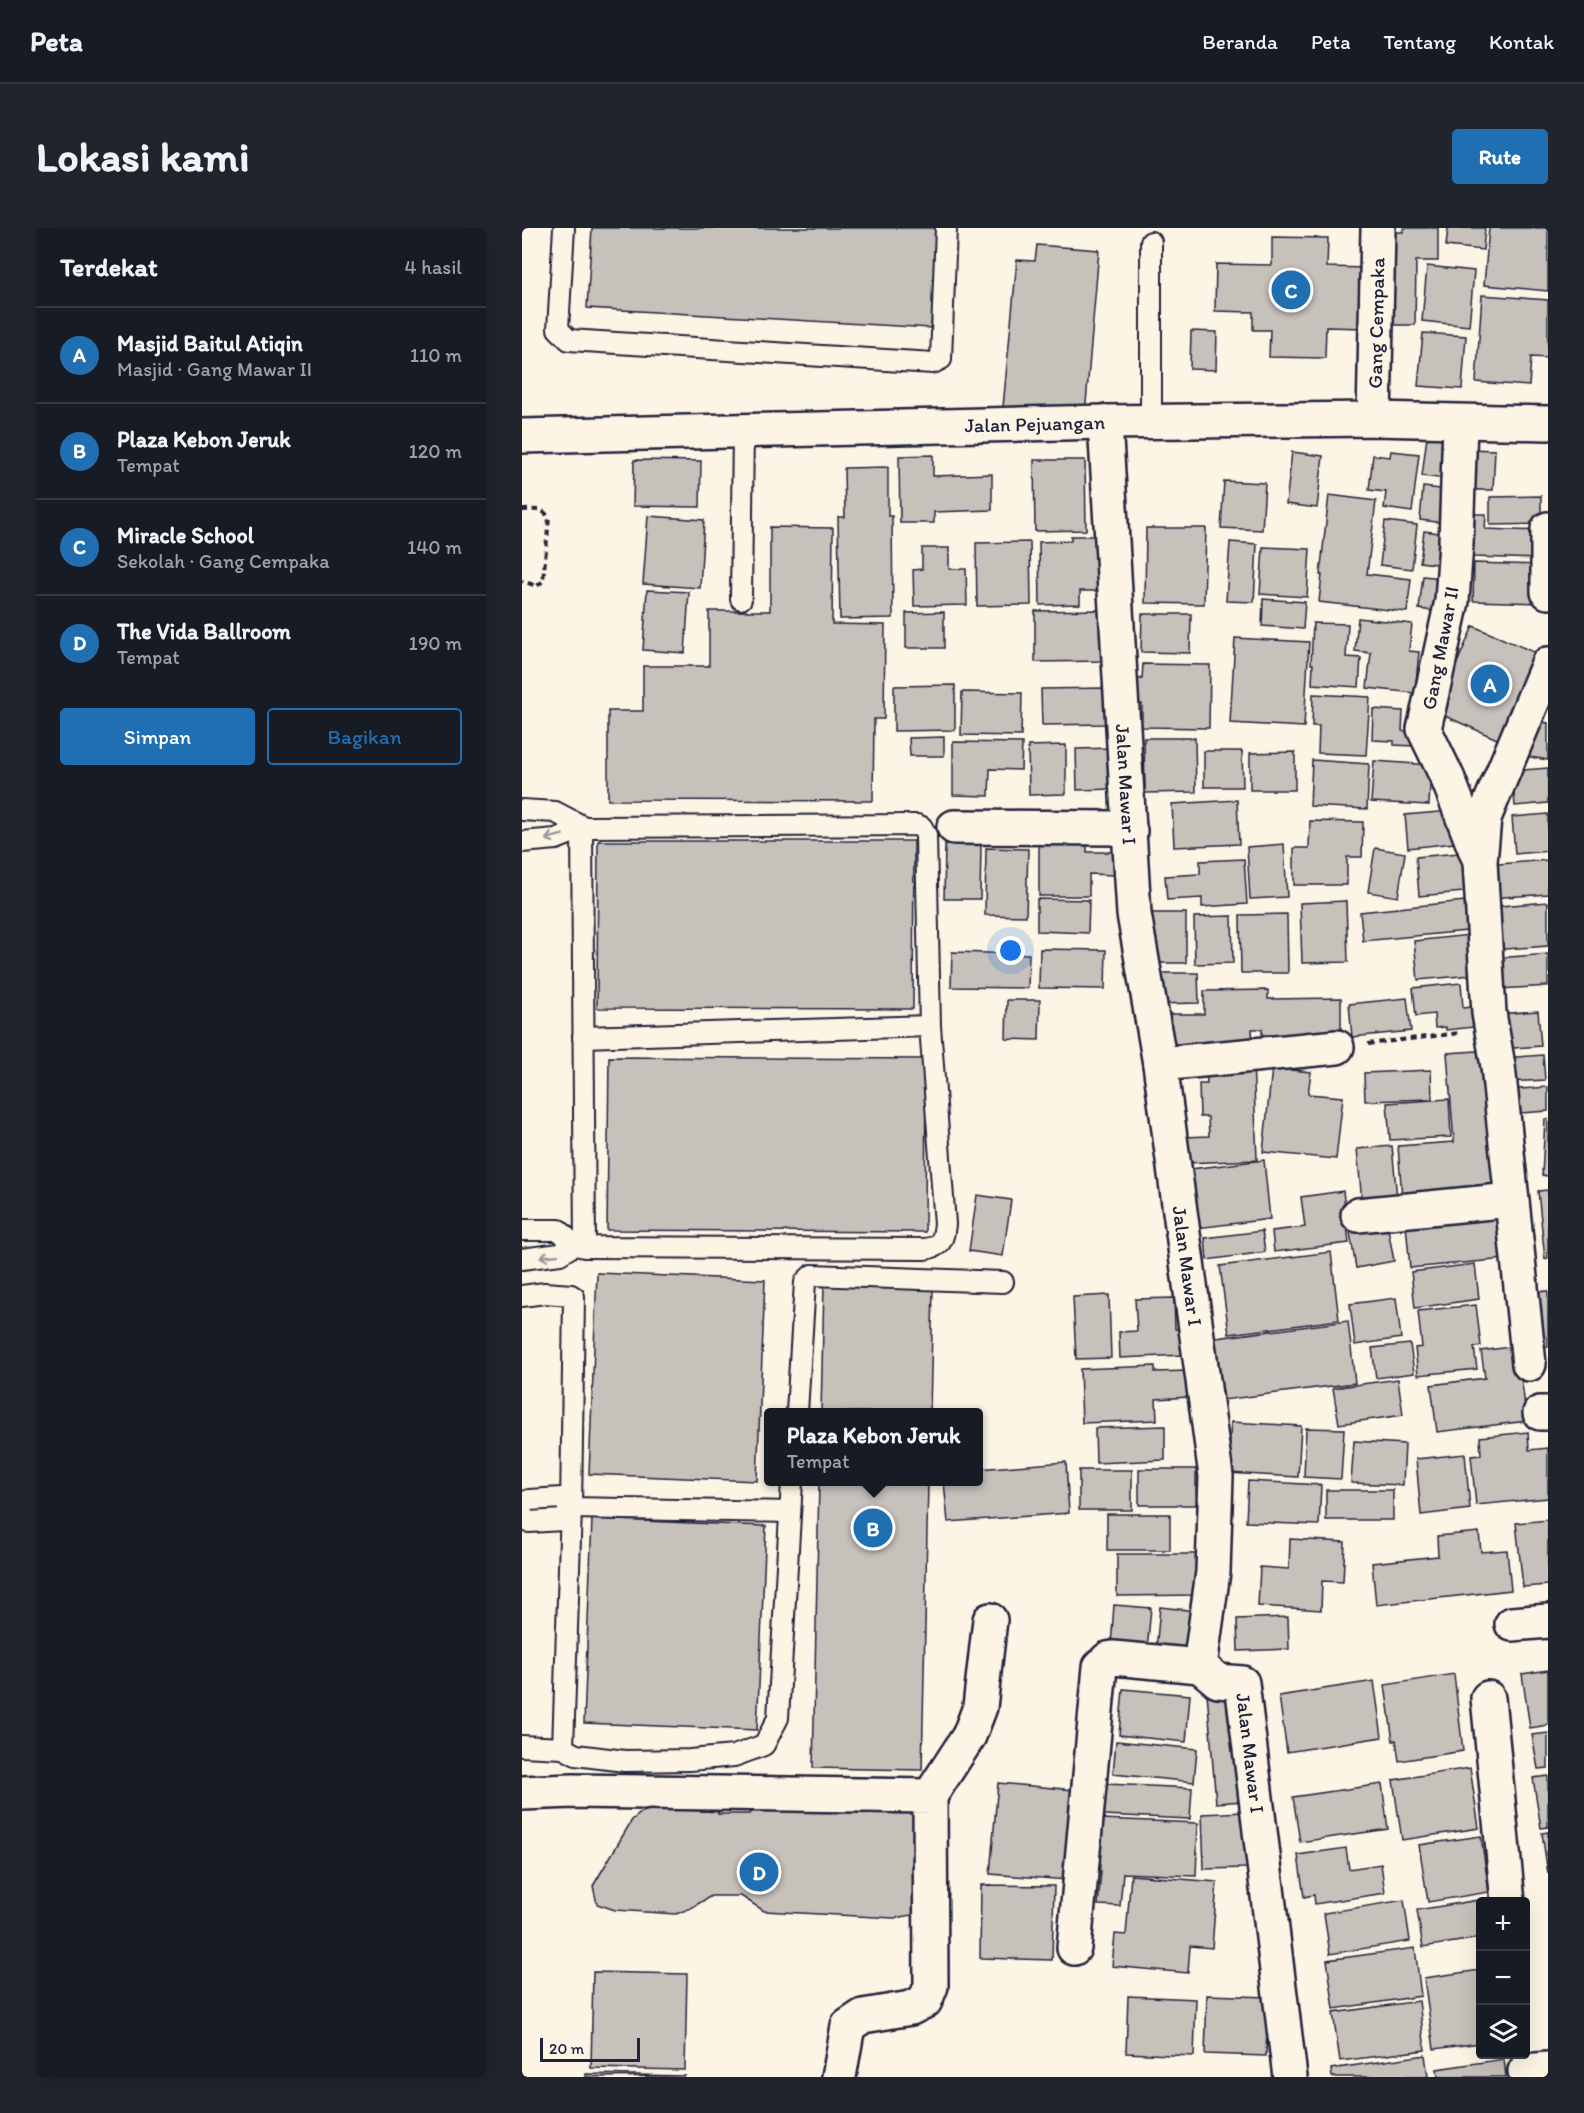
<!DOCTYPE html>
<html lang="id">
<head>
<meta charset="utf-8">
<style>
	body { margin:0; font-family:Itim,sans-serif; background:#20242c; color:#f1f3f6 }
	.controls { position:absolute; right:18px; bottom:18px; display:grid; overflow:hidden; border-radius:6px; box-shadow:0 6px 24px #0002 }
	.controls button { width:54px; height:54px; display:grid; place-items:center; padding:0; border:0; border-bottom:2px solid #363941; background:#171b24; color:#f1f3f6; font:30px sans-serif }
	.scale { position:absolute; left:18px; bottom:15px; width:100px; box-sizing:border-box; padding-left:6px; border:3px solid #22223b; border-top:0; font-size:16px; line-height:21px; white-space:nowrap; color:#22223b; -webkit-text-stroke:4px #fcf5e5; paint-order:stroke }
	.you { position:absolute; left:489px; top:723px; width:21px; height:21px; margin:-15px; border:4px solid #fff; border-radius:50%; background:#1a73e8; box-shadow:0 0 0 9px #1a73e833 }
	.badge { display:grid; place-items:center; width:39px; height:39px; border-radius:50%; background:#1f6fb2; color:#fff; font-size:20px; font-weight:700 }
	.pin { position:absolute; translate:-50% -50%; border:3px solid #fff; box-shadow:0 2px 6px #0006 }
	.popup { position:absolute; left:242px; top:1180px; width:219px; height:78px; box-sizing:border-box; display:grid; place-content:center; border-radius:6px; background:#171b24; filter:drop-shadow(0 2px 4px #0005); font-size:20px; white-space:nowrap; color:#9ea1a6 }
	.popup b { font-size:22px; color:#f1f3f6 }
	.popup::after { content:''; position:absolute; left:50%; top:100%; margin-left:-12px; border:12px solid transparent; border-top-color:#171b24 }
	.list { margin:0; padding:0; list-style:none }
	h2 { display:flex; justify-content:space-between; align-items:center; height:78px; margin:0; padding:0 24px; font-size:26px }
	h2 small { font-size:20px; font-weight:400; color:#9ea1a6 }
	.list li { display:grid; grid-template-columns:39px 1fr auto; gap:18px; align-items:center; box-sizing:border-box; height:96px; padding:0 24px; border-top:2px solid #363941 }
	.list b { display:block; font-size:22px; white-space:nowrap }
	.list p { margin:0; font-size:20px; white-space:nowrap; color:#9ea1a6 }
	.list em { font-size:20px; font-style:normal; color:#9ea1a6 }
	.actions { display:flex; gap:12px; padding:18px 24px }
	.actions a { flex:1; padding:14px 0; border:2px solid #1f6fb2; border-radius:6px; text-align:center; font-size:21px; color:#1f6fb2 }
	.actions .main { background:#1f6fb2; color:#fff }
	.icon { flex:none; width:33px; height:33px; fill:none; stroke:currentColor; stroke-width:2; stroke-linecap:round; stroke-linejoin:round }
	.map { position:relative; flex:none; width:1026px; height:1849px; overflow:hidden; border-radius:6px }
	header { display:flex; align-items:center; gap:36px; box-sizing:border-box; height:84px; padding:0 30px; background:#171b24; border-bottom:2px solid #363941 }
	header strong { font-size:28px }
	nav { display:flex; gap:33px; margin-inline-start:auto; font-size:21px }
	.intro { display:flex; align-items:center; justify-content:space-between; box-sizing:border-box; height:144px; padding:0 36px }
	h1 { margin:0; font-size:42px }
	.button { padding:15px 27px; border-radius:6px; background:#1f6fb2; color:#fff; font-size:21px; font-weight:700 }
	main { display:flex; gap:36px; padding:0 36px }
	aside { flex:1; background:#171b24; border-radius:6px; box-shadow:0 6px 24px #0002 }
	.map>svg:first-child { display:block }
</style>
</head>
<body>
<header>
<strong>Peta</strong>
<nav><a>Beranda</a><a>Peta</a><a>Tentang</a><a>Kontak</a></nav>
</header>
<div class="intro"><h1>Lokasi kami</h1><a class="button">Rute</a></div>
<main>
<aside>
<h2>Terdekat<small>4 hasil</small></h2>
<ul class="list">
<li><span class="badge">A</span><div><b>Masjid Baitul Atiqin</b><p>Masjid · Gang Mawar II</p></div><em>110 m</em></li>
<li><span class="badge">B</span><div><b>Plaza Kebon Jeruk</b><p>Tempat</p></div><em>120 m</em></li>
<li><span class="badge">C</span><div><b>Miracle School</b><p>Sekolah · Gang Cempaka</p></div><em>140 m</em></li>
<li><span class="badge">D</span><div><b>The Vida Ballroom</b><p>Tempat</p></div><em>190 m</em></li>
</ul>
<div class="actions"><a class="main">Simpan</a><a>Bagikan</a></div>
</aside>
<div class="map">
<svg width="1026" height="1849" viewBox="0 0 1026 1849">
	<rect width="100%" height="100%" fill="#fcf5e5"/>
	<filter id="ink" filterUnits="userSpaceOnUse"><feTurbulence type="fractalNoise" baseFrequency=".0167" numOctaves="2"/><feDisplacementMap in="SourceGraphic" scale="12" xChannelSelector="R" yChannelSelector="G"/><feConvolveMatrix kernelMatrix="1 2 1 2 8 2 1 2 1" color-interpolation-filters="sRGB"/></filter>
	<g filter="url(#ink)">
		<g fill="#c6c1bb" stroke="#22223b" stroke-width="1.5">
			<polygon points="70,0 415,0 409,100 65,80"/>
			<polygon points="881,0 916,0 916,33 894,33 893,97 864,97 864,4 881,4"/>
			<polygon points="926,0 963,0 961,22 924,18"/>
			<polygon points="967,0 1026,0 1026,63 962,57"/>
			<polygon points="750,9 806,10 805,39 844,40 843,100 804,99 803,130 747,129 748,102 731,102 731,84 693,83 694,36 750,37"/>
			<polygon points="515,17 577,22 563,187 481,179 495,32 513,33"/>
			<polygon points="905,38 952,43 947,98 900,93"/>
			<polygon points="960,67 1026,72 1026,130 1009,129 1007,158 954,154"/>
			<polygon points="669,103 695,104 694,142 668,141"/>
			<polygon points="901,105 944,108 940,161 896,158"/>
			<polygon points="905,208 930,211 925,251 900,248"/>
			<polygon points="945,221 973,222 971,262 944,262"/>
			<polygon points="869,223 897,226 890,284 862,280 864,264 847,262 851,227 868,229"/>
			<polygon points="770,224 801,228 795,280 764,276"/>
			<polygon points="411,227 411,248 470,246 470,282 412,284 412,295 378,295 377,228"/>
			<polygon points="112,232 179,233 178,279 111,278"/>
			<polygon points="512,232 563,232 564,302 513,303"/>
			<polygon points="366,239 366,288 370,288 371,390 318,391 316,289 323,289 322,240"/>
			<polygon points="702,253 743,255 740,302 699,300"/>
			<polygon points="901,259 927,262 923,295 898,292"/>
			<polygon points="807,267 854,273 845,346 889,351 885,384 797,374 800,347 798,347"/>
			<polygon points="1019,268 1019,296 968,297 968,269"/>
			<polygon points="945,286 964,286 963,301 1020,303 1020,331 951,329 952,308 944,308"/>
			<polygon points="126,288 182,292 178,360 121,356"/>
			<polygon points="863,293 895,297 890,341 858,337"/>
			<polygon points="248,299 311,300 310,396 363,397 362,491 352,491 351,573 86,572 86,483 121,483 121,438 187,438 187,383 248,383"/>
			<polygon points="624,300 684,300 682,376 623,375"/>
			<polygon points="902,303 925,306 921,337 898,334"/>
			<polygon points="549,308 578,308 579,363 558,363 558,376 518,377 517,314 549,313"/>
			<polygon points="508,314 509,377 455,378 454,315"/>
			<polygon points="708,314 735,316 732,374 704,373"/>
			<polygon points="741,319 788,321 785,369 738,366"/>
			<polygon points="400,320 427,320 427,341 444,341 445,377 392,378 391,342 400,341"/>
			<polygon points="952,335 1020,337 1019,375 951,373"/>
			<polygon points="901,348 929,351 925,385 897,381"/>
			<polygon points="125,362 167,364 163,425 121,422"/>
			<polygon points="741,371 783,374 781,401 740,398"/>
			<polygon points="582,382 583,433 513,434 513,383"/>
			<polygon points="422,384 422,420 384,420 384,385"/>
			<polygon points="620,386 669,386 668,425 619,424"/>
			<polygon points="836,390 890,396 887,423 897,424 893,465 845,460 849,425 833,423"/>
			<polygon points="791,395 826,396 824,429 839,430 837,459 790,456 791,436 789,436"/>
			<polygon points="951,398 1021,428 984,515 914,484"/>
			<polygon points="713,410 787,414 782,499 708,495"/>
			<polygon points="621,436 688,437 687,500 620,499 620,476 609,476 610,451 620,451"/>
			<polygon points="433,457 433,502 372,503 372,458"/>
			<polygon points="585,460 586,496 520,497 519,461"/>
			<polygon points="440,464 500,465 499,508 439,507"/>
			<polygon points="791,466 848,469 844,527 796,525 797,498 790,498"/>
			<polygon points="851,481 881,483 880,503 894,504 893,518 872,517 872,513 850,512"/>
			<polygon points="1007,492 1026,495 1026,532 1002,528"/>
			<polygon points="422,509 422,528 388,528 387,510"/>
			<polygon points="622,510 673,510 674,564 623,565"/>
			<polygon points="431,514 500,515 499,542 468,541 467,568 431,567"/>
			<polygon points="544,517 544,566 507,567 506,518"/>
			<polygon points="592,520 593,561 555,562 554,521"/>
			<polygon points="682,523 720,523 721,559 682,559"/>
			<polygon points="773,524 773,562 728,562 728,525"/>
			<polygon points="790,532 847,536 845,581 788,578"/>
			<polygon points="852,533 909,537 907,577 849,574"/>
			<polygon points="1026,540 1026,575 993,578 990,543"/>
			<polygon points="715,572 717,616 652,619 650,576"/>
			<polygon points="929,583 932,615 886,620 883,587"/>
			<polygon points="1026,586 1026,623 993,626 990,589"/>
			<polygon points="788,593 841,594 840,629 825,629 825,657 772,657 772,620 787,620"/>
			<polygon points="517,606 565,606 565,624 593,624 592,647 567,646 567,668 517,668"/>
			<polygon points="76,613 392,613 391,781 75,780"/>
			<polygon points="423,616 459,617 458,671 422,671"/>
			<polygon points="762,616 765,669 728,671 725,619"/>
			<polygon points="464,620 506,621 504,688 463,687"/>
			<polygon points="853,620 883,625 876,669 846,664"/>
			<polygon points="948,624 952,663 897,668 894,629"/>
			<polygon points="722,631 725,676 680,679 680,670 645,672 643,648 678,646 678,633"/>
			<polygon points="1026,632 1026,666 968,670 965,637"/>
			<polygon points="515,671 567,672 566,705 515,703"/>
			<polygon points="952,672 955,702 841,713 838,684"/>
			<polygon points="824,673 826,734 780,735 778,675"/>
			<polygon points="1026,674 1026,718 969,722 966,679"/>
			<polygon points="629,685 664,685 664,735 630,735"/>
			<polygon points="765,686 766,745 719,745 718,687"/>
			<polygon points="710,688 711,735 673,736 672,689"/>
			<polygon points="957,706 961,746 896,752 892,713"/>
			<polygon points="518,721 584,722 583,761 517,760"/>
			<polygon points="430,724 507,726 506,760 429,759"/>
			<polygon points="1026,726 1026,758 977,761 974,730"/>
			<polygon points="633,745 676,745 677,775 633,776"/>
			<polygon points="939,755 941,780 960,778 961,798 924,802 924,799 913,800 912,786 894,788 891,760"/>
			<polygon points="746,762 746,771 819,770 819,807 740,807 740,801 730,801 731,817 649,820 648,786 682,786 682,763"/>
			<polygon points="885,770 889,803 830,809 827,776"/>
			<polygon points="485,772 518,772 517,812 484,811"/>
			<polygon points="1016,783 1019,818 979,821 976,786"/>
			<polygon points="970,822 981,960 880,969 876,918 932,914 925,825"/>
			<polygon points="1021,827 1023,852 984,854 983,830"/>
			<polygon points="87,829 404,831 403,1004 85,1002"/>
			<polygon points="731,832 735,932 664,935 663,909 687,908 686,889 678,889 677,856 685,856 684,834"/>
			<polygon points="750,840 789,844 786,866 821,869 814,931 741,924"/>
			<polygon points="909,842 910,871 843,873 842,845"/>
			<polygon points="1026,859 1026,883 985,886 983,862"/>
			<polygon points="927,871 929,909 868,912 865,875"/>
			<polygon points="1023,891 1026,891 1026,948 1020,947"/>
			<polygon points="870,918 875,970 840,974 835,921"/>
			<polygon points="742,932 748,991 675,1000 669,941"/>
			<polygon points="1026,962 1026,1030 1023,1031 1016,963"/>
			<polygon points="821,963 827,1015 752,1024 750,1003 783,999 779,969"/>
			<polygon points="455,967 489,972 481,1028 447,1023"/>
			<polygon points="978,977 983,1031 888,1040 883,986"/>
			<polygon points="863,985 872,1033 834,1040 826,992"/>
			<polygon points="740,1003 743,1024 685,1032 683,1010"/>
			<polygon points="809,1024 817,1092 707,1106 698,1038"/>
			<polygon points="953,1036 957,1071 893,1080 889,1044"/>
			<polygon points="75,1045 243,1052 235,1253 67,1246"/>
			<polygon points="302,1057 411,1060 408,1184 299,1184"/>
			<polygon points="1026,1063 1026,1119 1018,1120 1012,1064"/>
			<polygon points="587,1067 589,1130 554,1131 551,1069"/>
			<polygon points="652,1070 653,1101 661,1101 661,1127 598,1130 597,1104 615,1103 613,1071"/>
			<polygon points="874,1070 879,1110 833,1117 828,1076"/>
			<polygon points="954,1077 959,1118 952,1119 955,1141 896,1147 893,1120 900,1119 896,1083"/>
			<polygon points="826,1093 833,1155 693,1173 686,1111"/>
			<polygon points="888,1116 892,1145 854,1150 850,1120"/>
			<polygon points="995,1118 1005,1193 915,1204 909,1157 963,1150 959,1123"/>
			<polygon points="633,1138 633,1144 666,1143 667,1169 634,1171 635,1192 560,1195 558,1141"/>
			<polygon points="876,1151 881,1187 817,1196 811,1160"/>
			<polygon points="709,1194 779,1198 776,1249 706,1245"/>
			<polygon points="643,1198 643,1232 574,1235 573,1200"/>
			<polygon points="784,1200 822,1201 819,1251 782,1249"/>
			<polygon points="1006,1204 1007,1222 1026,1220 1026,1270 954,1277 949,1228 959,1227 958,1209"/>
			<polygon points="832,1213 883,1216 881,1257 829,1255"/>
			<polygon points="943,1226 948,1281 899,1287 894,1231"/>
			<polygon points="544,1234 547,1285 426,1294 422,1254 456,1254 456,1241"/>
			<rect x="617" y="1241" width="57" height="36"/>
			<rect x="557" y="1242" width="53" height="40"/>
			<polygon points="726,1253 799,1257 797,1297 724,1294"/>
			<polygon points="297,1254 406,1254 400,1542 291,1540"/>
			<rect x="804" y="1262" width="67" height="30"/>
			<rect x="585" y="1286" width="63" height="36"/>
			<polygon points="70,1291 244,1298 235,1502 62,1495"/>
			<polygon points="1026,1292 1026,1357 1001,1359 994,1295"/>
			<polygon points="957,1304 959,1324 985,1322 989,1362 854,1377 850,1335 916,1328 915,1308"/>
			<polygon points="768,1311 823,1314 821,1354 800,1353 799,1382 736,1378 738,1339 767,1341"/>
			<polygon points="595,1326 676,1326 676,1367 595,1368"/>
			<polygon points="592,1377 629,1380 625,1422 589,1418"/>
			<polygon points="638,1379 674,1383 670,1426 634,1423"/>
			<polygon points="766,1389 767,1421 716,1423 715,1391"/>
			<polygon points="1026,1442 1026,1497 1008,1500 1000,1446"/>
			<polygon points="932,1446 941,1523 877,1533 874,1512 871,1513 863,1457"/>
			<polygon points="852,1453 860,1509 765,1524 757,1468"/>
			<polygon points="601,1461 668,1467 664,1514 597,1507"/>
			<polygon points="712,1463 721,1573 694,1575 685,1465"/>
			<polygon points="1026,1505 1026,1540 1016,1541 1010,1507"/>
			<polygon points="594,1513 675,1521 672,1554 591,1546"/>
			<polygon points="948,1540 957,1600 880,1612 871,1552"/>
			<polygon points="1026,1548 1026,1599 1019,1600 1011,1550"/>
			<polygon points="476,1555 553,1562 546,1652 468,1646"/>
			<polygon points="584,1556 670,1560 668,1591 582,1587"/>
			<polygon points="860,1556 866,1601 778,1614 771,1569"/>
			<polygon points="244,1575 393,1578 395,1677 390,1687 372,1690 242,1683 219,1668 189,1668 169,1680 154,1686 93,1682 75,1676 71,1658 110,1592 120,1584 136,1580 197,1584 196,1586 227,1586"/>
			<polygon points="723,1584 725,1640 682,1641 680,1586"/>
			<polygon points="579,1591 676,1595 674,1648 601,1645 598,1678 576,1677 579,1643 577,1644"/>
			<polygon points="1026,1604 1026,1646 1020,1605"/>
			<polygon points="959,1608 967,1664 906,1674 897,1617"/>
			<polygon points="824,1620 827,1641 859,1636 863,1665 793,1676 792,1667 782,1669 776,1627"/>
			<polygon points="609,1647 695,1654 690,1720 668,1718 666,1745 590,1738 593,1706 604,1707"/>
			<polygon points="459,1657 532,1658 530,1732 458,1730"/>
			<polygon points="882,1672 888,1713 808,1726 802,1685"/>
			<polygon points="957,1672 958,1710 901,1719 895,1682"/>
			<polygon points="893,1720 899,1768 812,1781 805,1732"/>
			<polygon points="958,1742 958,1815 912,1821 902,1750"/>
			<polygon points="71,1744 165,1746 163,1842 69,1840"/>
			<polygon points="685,1767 746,1769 744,1828 683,1826"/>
			<polygon points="606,1768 674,1771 672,1828 604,1825"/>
			<polygon points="897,1773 903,1822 818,1833 811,1785"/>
			<polygon points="903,1827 906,1849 810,1849 809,1841"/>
			<polygon points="982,1831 984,1849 916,1849 915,1841"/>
			<polygon points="64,1846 164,1848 64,1849"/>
		</g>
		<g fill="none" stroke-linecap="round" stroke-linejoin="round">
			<g stroke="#22223b" stroke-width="24">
				<g id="lane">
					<polyline points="42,0 36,101 47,112 411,135 419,131 424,0"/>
					<polyline points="629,14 629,195"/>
					<polyline points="219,371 221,202"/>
					<polyline points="0,582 33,584 62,599"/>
					<polyline points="60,599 63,1019"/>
					<path d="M0,614l34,-3 31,-12 330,-2 5,2 4,8 4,191 15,198c-2,16 -3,23 -21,25l-339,-2 -11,-2 -15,-15h-37"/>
					<polyline points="61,809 408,798"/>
					<polyline points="0,1031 38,1026 52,1017"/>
					<polyline points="0,1068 23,1065 49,1067 52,1069 49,1280 41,1520 54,1527 103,1533 168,1532 212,1528 242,1517 256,1490 270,1254"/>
					<polyline points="275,1184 283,1054 290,1047 481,1054"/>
					<polyline points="0,1277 7,1272 40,1270 49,1280 268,1284"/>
					<polyline points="0,1289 7,1294 41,1292 49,1280"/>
					<polyline points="0,1518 41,1520"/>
				</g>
			</g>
			<g stroke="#22223b" stroke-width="38">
				<g id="street">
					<path id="s1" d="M852,191l4,-191"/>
					<path id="s2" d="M583,194l29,492 26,150 56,412 -3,96 -13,94"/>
					<polyline points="938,195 934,315 930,373 902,501 926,551 955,626"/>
					<polyline points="1026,301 1026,364"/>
					<polyline points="432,599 593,600 608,603"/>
					<polyline points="638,836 815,819"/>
					<polyline points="836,987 989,972"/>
					<polyline points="1007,1136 976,838 967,785 958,634 962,590 1026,436"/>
					<polyline points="1018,1185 1026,1185"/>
					<polyline points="990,1396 1026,1393"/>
					<path id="s3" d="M678,1438l18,15 24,2 48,394"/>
					<polyline points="966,1470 986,1674"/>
					<polyline points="0,1565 51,1563 408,1568 409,1758 403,1773 389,1780 341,1788 326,1798 317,1849"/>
					<polyline points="408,1568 447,1508 458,1479 468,1392"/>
					<polyline points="552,1720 578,1439 586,1431 591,1430 678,1438"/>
					<polyline points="1003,1843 1026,1841"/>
				</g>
			</g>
			<g stroke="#22223b" stroke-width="38">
				<g id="secondary">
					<path id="s4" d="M0,208l583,-14 269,-3 174,4"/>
				</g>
			</g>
			<g stroke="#22223b" stroke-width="4" stroke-dasharray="6 4.5" stroke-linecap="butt">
				<path d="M0,282c11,0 21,-3 27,8l-6,63 -6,5 -15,-5"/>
				<polyline points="846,816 937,805"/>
			</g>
			<use href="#lane" stroke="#fcf5e5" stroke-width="20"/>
			<use href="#street" stroke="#fcf5e5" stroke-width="33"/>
			<use href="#secondary" stroke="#fcf5e5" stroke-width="33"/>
		</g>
		<defs><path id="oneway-shaft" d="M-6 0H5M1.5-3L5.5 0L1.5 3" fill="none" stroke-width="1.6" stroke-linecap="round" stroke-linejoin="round" transform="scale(1.5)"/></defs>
		<g stroke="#9a9698">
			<use href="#oneway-shaft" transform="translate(32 609) rotate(165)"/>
			<use href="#oneway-shaft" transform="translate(27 1028) rotate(174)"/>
		</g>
	</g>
	<g text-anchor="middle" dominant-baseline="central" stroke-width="5" stroke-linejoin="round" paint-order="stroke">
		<g font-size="20" fill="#22223b" stroke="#fcf5e5">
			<text stroke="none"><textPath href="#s1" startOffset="96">Gang Cempaka</textPath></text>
			<text stroke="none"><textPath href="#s4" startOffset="513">Jalan Pejuangan</textPath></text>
			<text transform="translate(918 420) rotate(-79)">Gang Mawar II</text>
			<text stroke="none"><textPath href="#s2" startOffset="363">Jalan Mawar I</textPath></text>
			<text stroke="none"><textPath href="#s2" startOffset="849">Jalan Mawar I</textPath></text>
			<text stroke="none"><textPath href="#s3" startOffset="118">Jalan Mawar I</textPath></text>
		</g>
	</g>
</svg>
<div class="controls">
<button>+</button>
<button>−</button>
<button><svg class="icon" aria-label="layers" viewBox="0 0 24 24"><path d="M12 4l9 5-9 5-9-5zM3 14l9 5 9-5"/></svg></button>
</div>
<div class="scale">20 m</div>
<div class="you"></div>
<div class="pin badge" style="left:968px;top:456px">A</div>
<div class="pin badge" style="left:351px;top:1300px">B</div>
<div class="popup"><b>Plaza Kebon Jeruk</b>Tempat</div>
<div class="pin badge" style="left:769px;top:62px">C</div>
<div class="pin badge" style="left:237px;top:1644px">D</div>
</div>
</main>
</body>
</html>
